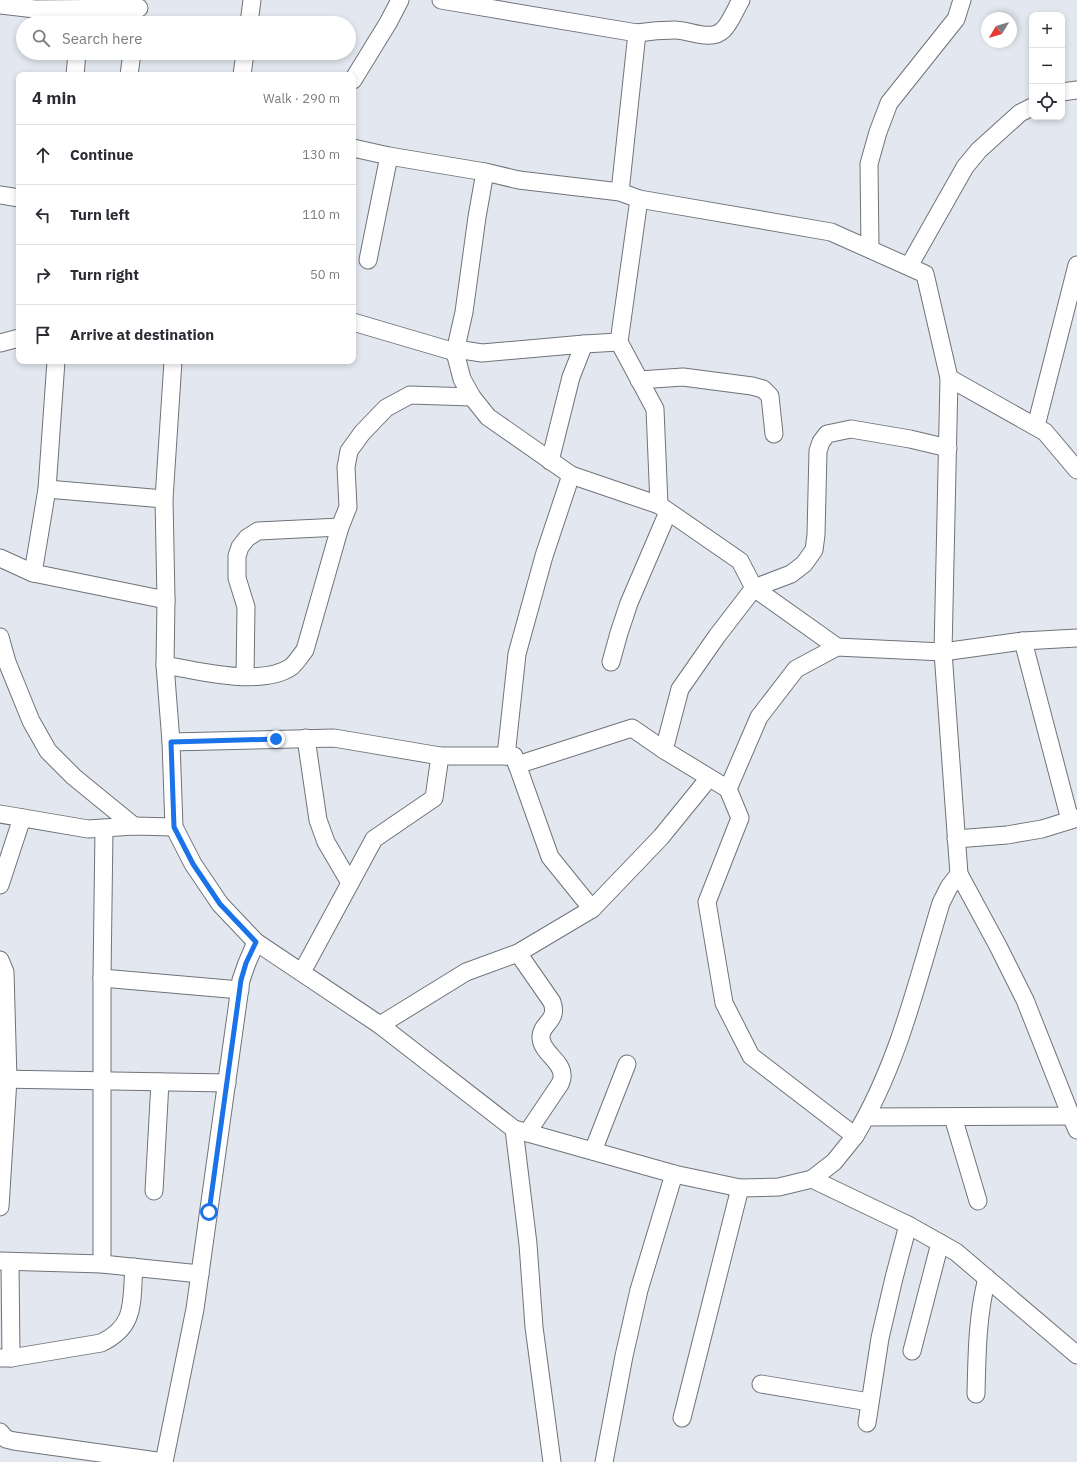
<!DOCTYPE html>
<html lang="en">
<head>
<meta charset="utf-8">
<style>
	body { margin:0; font-family:"IBM Plex Sans",sans-serif; background:#f2f2f3; color:#2b2b33 }
	.controls { position:absolute; right:12px; top:12px; display:grid; overflow:hidden; border-radius:8px; box-shadow:0 2px 6px #0003 }
	.controls button { width:36px; height:36px; display:grid; place-items:center; padding:0; border:0; border-bottom:1px solid #e1e1e2; background:#fff; color:#2b2b33; font:20px sans-serif }
	.compass { position:absolute; left:981px; top:12px; width:36px; height:36px; border-radius:50%; background:#fff; box-shadow:0 2px 6px #0003; rotate:232deg }
	.stop { position:absolute; width:12px; height:12px; margin:-9px; border:3px solid #1a73e8; border-radius:50%; background:#fff }
	.stop.end { background:#1a73e8; border-color:#fff; box-shadow:0 1px 4px #0008 }
	.list { margin:0; padding:0; list-style:none }
	h2 { display:flex; justify-content:space-between; align-items:center; height:52px; margin:0; padding:0 16px; font-size:17px }
	h2 small { font-size:13px; font-weight:400; color:#7c7c81 }
	.list li { display:grid; grid-template-columns:26px 1fr auto; gap:12px; align-items:center; box-sizing:border-box; height:60px; padding:0 16px; border-top:1px solid #e1e1e2 }
	.list b { display:block; font-size:15px; white-space:nowrap }
	.list em { font-size:13px; font-style:normal; color:#7c7c81 }
	.icon { flex:none; width:22px; height:22px; fill:none; stroke:currentColor; stroke-width:2; stroke-linecap:round; stroke-linejoin:round }
	.map { position:relative; flex:none; width:1077px; height:1462px; overflow:hidden }
	.search { position:absolute; background:#fff; box-shadow:0 2px 6px #0003; left:16px; top:16px; width:340px; height:44px; display:flex; align-items:center; gap:10px; box-sizing:border-box; padding:0 14px; border-radius:22px; color:#7c7c81; font-size:15px }
	.panel { position:absolute; background:#fff; box-shadow:0 2px 6px #0003; left:16px; top:72px; width:340px; height:292px; border-radius:8px }
	.map>svg:first-child { display:block }
</style>
</head>
<body>
<div class="map">
<svg width="1077" height="1462" viewBox="0 0 1077 1462">
	<rect width="100%" height="100%" fill="#e3e7ef"/>
	<g fill="none" stroke-linecap="round" stroke-linejoin="round">
		<g stroke="#6f737a" stroke-width="19">
			<g id="minor">
				<path d="M441,0l196,33c13,-2 25,-3 38,-3 14,0 36,12 48,0 7,-6 13,-22 18,-30"/>
				<polyline points="0,5 35,9 139,8"/>
				<polyline points="249,23 252,0"/>
				<polyline points="75,75 77,53"/>
				<polyline points="129,75 132,53"/>
				<polyline points="242,75 245,53"/>
				<polyline points="353,80 388,23 400,0"/>
				<polyline points="1062,92 1077,90"/>
				<polyline points="353,148 389,156 485,172 477,217 464,312 455,352 462,379 472,397 488,417 571,475 659,505 740,561 754,588 837,647 943,652 1023,641 1077,638"/>
				<polyline points="485,172 519,180 620,192 639,199 619,342 655,409 659,505"/>
				<polyline points="620,192 637,33"/>
				<polyline points="0,195 19,198"/>
				<polyline points="639,199 831,232 925,274 949,378 943,652 959,874"/>
				<polyline points="870,249 869,164 878,132 889,103 956,19 962,0"/>
				<polyline points="368,260 389,156"/>
				<polyline points="909,266 965,167 979,150 1020,113 1032,107"/>
				<polyline points="353,322 455,352"/>
				<polyline points="0,343 19,338"/>
				<polyline points="456,349 482,353 584,344"/>
				<polyline points="173,361 164,499 166,600 165,665 171,742 174,827 193,864 220,904 256,942 380,1025 514,1129 674,1174 740,1188 779,1187 812,1179 834,1162 855,1136 751,1056 724,1003 707,902 740,818 728,789"/>
				<polyline points="949,378 1045,432 1077,470"/>
				<polyline points="639,380 683,377 752,386 763,389 770,396 774,434"/>
				<polyline points="1036,426 1077,265"/>
				<polyline points="550,461 571,377 584,344 619,342"/>
				<polyline points="47,489 164,499"/>
				<polyline points="0,558 33,573 166,600"/>
				<polyline points="33,573 47,489 56,361"/>
				<polyline points="0,637 7,662 31,721 48,751 74,777 134,826"/>
				<polyline points="1023,641 1070,820"/>
				<polyline points="837,647 796,669 759,717 728,789 664,750 680,689 717,636 754,588 791,574 804,564 814,550 816,535 818,451 821,442 827,434 851,429 910,439 948,448"/>
				<polyline points="611,662 619,633 629,603 668,512"/>
				<path d="M165,665c33,6 97,22 126,2 5,-4 10,-12 14,-17l35,-123 8,-20 -2,-40 3,-16 13,-18 24,-25 24,-13 62,2"/>
				<polyline points="245,676 246,607 237,578 237,556 240,547 247,538 258,531 340,527"/>
				<polyline points="306,738 318,820 326,842 350,883"/>
				<polyline points="171,742 334,738 440,756 434,798 374,839 302,972"/>
				<polyline points="506,756 517,654 544,556 571,475"/>
				<polyline points="517,765 632,728 664,750"/>
				<polyline points="0,814 88,829 134,826 174,827"/>
				<polyline points="956,839 1007,835 1042,829 1077,818"/>
				<polyline points="0,885 22,818"/>
				<polyline points="592,909 661,837 709,778"/>
				<path d="M518,953l34,49c7,20 -12,21 -11,36 1,15 21,23 21,37 1,3 -1,6 -2,9l-33,49"/>
				<polyline points="0,960 5,972 8,1079 0,1207"/>
				<polyline points="102,978 240,990"/>
				<polyline points="380,1025 466,972 518,953 592,909 550,857 514,756 440,756"/>
				<polyline points="0,1079 227,1083"/>
				<polyline points="1071,1116 1077,1130"/>
				<polyline points="953,1117 978,1201"/>
				<polyline points="514,1129 528,1244 534,1327 552,1462"/>
				<path d="M855,1136c43,-71 62,-154 86,-233l8,-16 10,-13 39,72 27,54 46,116 -204,1"/>
				<polyline points="593,1151 627,1064"/>
				<polyline points="812,1179 908,1225 956,1252 1077,1355"/>
				<polyline points="154,1191 160,1082"/>
				<polyline points="0,1261 102,1264 200,1274"/>
				<polyline points="10,1262 11,1358"/>
				<polyline points="102,1264 102,978 104,829"/>
				<polyline points="912,1351 940,1243"/>
				<path d="M0,1358h11l90,-15c36,-17 30,-42 33,-76"/>
				<polyline points="761,1384 869,1402"/>
				<path d="M976,1394c1,-39 1,-77 11,-116"/>
				<polyline points="682,1418 740,1188"/>
				<polyline points="867,1423 880,1338 894,1278 908,1225"/>
				<polyline points="0,1432 6,1439 14,1441 164,1462"/>
				<polyline points="164,1462 195,1309 241,980 247,963 256,942"/>
				<polyline points="604,1462 624,1356 639,1290 674,1174"/>
			</g>
		</g>
		<use href="#minor" stroke="#fff" stroke-width="17"/>
	</g>
	<g fill="none" stroke-linecap="round" stroke-linejoin="round">
		<polyline stroke="#1a73e8" stroke-width="5" points="209,1212 241,980 246,963 256,942 220,904 193,864 174,827 171,742 276,739"/>
	</g>
</svg>
<div class="controls">
<button>+</button>
<button>−</button>
<button><svg class="icon" aria-label="locate" viewBox="0 0 24 24"><circle cx="12" cy="12" r="6"/><path d="M12 2v4M12 18v4M2 12h4M18 12h4"/></svg></button>
</div>
<svg class="compass" viewBox="-18 -18 36 36"><path d="M0-13l5 13h-10z" fill="#e53935"/><path d="M0 13l5-13h-10z" fill="#7c7c81"/></svg>
<div class="stop" style="left:209px;top:1212px"></div>
<div class="stop end" style="left:276px;top:739px"></div>
<div class="search"><svg class="icon" aria-label="search" viewBox="0 0 24 24"><circle cx="10" cy="10" r="6"/><path d="M15 15l6 6"/></svg>Search here</div>
<section class="panel">
<h2>4 min<small>Walk · 290 m</small></h2>
<ul class="list">
<li><svg class="icon" aria-label="ahead" viewBox="0 0 24 24"><path d="M12 20V5M6 11l6-6 6 6"/></svg><div><b>Continue</b></div><em>130 m</em></li>
<li><svg class="icon" aria-label="left" viewBox="0 0 24 24"><path d="M17 20v-9H6M10 6l-5 5 5 5"/></svg><div><b>Turn left</b></div><em>110 m</em></li>
<li><svg class="icon" aria-label="right" viewBox="0 0 24 24"><path d="M7 20v-9h11M14 6l5 5-5 5"/></svg><div><b>Turn right</b></div><em>50 m</em></li>
<li><svg class="icon" aria-label="arrive" viewBox="0 0 24 24"><path d="M6 21V4h12l-3 4 3 4H6"/></svg><div><b>Arrive at destination</b></div></li>
</ul>
</section>
</div>
</body>
</html>
